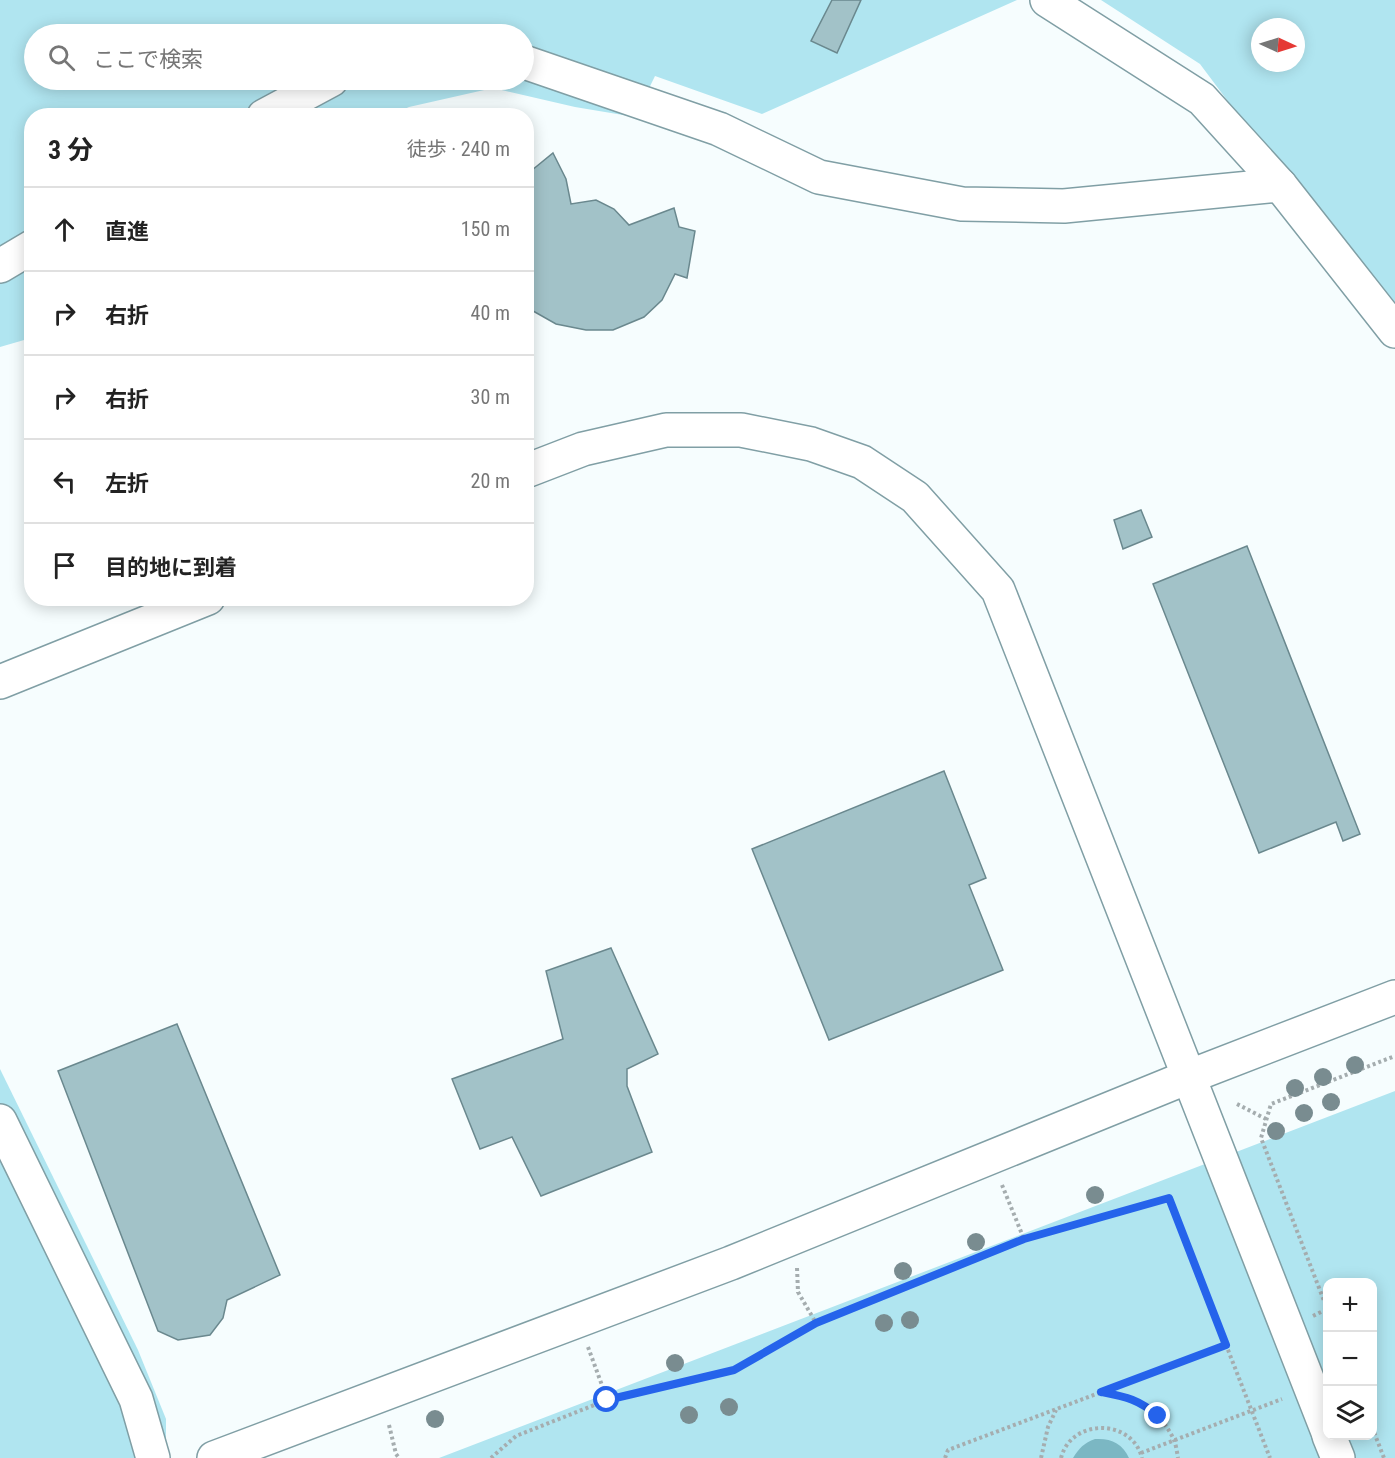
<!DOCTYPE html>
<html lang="ja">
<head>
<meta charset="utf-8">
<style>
	body { margin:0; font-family:"Roboto Condensed","Noto Sans JP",sans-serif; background:#f2f2f2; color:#222 }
	.controls { position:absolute; right:18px; bottom:18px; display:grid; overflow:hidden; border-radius:12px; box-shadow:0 3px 15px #0003 }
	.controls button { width:54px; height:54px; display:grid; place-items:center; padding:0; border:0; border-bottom:2px solid #e0e0e0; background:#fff; color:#222; font:30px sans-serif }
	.compass { position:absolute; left:1251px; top:18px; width:54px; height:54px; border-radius:50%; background:#fff; box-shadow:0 3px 15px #0003; rotate:94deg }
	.stop { position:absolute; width:18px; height:18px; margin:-14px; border:4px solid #2563eb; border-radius:50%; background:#fff }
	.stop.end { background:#2563eb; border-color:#fff; box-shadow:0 2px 6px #0008 }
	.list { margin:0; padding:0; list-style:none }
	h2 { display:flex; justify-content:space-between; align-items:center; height:78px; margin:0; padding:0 24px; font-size:26px }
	h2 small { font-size:20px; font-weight:400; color:#767676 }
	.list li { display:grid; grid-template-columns:39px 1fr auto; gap:18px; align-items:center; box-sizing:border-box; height:84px; padding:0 24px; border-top:2px solid #e0e0e0 }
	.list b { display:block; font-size:22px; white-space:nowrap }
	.list em { font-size:20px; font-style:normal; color:#767676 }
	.icon { flex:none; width:33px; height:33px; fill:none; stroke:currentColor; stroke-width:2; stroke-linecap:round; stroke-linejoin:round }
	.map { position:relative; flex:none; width:1395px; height:1458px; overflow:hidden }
	.search { position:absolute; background:#fff; box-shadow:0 3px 15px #0003; left:24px; top:24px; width:510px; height:66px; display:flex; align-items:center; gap:15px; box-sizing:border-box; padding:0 21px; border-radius:33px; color:#767676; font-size:22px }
	.panel { position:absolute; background:#fff; box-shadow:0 3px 15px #0003; left:24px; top:108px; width:510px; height:498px; border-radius:24px }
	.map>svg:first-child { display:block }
</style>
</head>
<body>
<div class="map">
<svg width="1395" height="1458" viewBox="0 0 1395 1458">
	<rect width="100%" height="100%" fill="#f6fdfe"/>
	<g fill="#b0e5f0" fill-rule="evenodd">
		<path d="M0,0h1017l-255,114 -107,-38 -20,41 -60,-10 -82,-19 -84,19 -18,8 -359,1 -1,222 -31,9zM34,34h490v46h-490z"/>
		<path d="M1101,0h294v325l-195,-261zM1260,27h36v36h-36z"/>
		<polygon points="0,1069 138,1350 166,1419 166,1458 0,1458"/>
		<path d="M1395,1091v367h-956zM1328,1282h44v154h-44z"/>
	</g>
	<path fill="#7bb7c3" d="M1095,1439c16,-1 27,4 34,19h-56c6,-10 11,-15 22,-19z"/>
	<g fill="#a2c2c8" stroke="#6a888e" stroke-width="1.5">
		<polygon points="832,0 861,0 837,53 811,41"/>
		<polygon points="553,153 566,179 571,204 596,200 614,209 629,225 674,208 679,227 695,231 687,278 675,274 662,300 644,317 613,330 586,330 556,324 526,307 526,175"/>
		<polygon points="1141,510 1152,537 1123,549 1114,520"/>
		<polygon points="1247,546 1360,834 1343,841 1336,822 1259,853 1153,584"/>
		<polygon points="944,771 986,878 969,885 1003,970 829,1040 752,849"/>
		<polygon points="611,948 658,1054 627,1069 627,1086 652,1152 541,1196 512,1137 480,1149 452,1079 563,1039 546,971"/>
		<polygon points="177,1024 280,1275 227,1300 223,1318 210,1335 178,1340 158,1331 58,1071"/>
	</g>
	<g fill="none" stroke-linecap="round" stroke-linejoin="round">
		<g stroke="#809fa5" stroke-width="36">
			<g id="minor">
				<polyline points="1047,0 1202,99 1280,185 1395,331"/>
				<polyline points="524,62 719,129 819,177 962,204 1064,206 1280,185"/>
				<polyline points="264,116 331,80"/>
				<polyline points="0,266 32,247"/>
				<polyline points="526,471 583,449 666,430 741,430 811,444 862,462 915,497 998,590 1328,1432"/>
				<polyline points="0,682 208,598"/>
				<polyline points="0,1121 136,1399 153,1458"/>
				<polyline points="1329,1436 1338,1458"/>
				<polyline points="214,1458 731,1263 1188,1077 1395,997"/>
			</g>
		</g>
		<g stroke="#a5adaf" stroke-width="4" stroke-dasharray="3 3" stroke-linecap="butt">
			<polyline points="1237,1104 1266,1119"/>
			<polyline points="1002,1185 1024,1239"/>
			<polyline points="797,1268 798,1292 816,1323"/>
			<polyline points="1328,1311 1261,1138 1271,1104 1395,1056"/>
			<polyline points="1313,1316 1327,1309"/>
			<polyline points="588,1347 607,1399"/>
			<path d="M1102,1393c8,1 16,2 23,4 22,5 40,23 49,43 2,5 3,12 4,18"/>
			<polyline points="389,1425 396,1454 399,1458"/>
			<polyline points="1372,1427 1384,1458"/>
			<polyline points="1141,1453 1282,1399"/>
			<polyline points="491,1458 516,1436 607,1400 734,1370 816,1323 1024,1239 1169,1198 1270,1458"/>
			<polyline points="945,1458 948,1450 1226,1345"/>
			<polyline points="1041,1458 1048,1427 1056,1410"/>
			<path d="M1061,1458c10,-40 71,-40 81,0"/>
		</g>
		<use href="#minor" stroke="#fff" stroke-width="33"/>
	</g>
	<g fill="#798c90">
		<circle cx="1355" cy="1065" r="9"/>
		<circle cx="1323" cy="1077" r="9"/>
		<circle cx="1295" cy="1088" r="9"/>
		<circle cx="1331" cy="1102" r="9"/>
		<circle cx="1304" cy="1113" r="9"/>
		<circle cx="1276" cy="1131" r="9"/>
		<circle cx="1095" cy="1195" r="9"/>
		<circle cx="976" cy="1242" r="9"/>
		<circle cx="903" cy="1271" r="9"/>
		<circle cx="910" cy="1320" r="9"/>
		<circle cx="884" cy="1323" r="9"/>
		<circle cx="675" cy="1363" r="9"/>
		<circle cx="729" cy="1407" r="9"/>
		<circle cx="689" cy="1415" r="9"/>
		<circle cx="435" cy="1419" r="9"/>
	</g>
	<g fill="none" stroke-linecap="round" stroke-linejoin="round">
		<path stroke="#2563eb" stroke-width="8" d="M607,1400l127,-30 82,-47 208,-84 145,-41 57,147 -125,47c25,5 37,7 57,24"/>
	</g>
</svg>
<div class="controls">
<button>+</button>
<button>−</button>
<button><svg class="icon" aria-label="layers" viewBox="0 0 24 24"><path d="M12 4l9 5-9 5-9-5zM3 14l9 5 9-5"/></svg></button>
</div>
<svg class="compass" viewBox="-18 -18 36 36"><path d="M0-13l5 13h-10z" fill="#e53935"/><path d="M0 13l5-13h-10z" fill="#767676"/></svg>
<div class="stop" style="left:607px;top:1400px"></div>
<div class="stop end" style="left:1158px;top:1416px"></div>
<div class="search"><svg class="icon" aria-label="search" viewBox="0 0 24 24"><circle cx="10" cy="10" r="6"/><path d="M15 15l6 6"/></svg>ここで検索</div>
<section class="panel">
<h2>3 分<small>徒歩 · 240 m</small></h2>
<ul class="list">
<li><svg class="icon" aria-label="ahead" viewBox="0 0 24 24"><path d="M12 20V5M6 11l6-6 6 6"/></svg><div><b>直進</b></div><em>150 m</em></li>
<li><svg class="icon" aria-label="right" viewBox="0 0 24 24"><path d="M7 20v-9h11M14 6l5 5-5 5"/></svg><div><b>右折</b></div><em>40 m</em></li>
<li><svg class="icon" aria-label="right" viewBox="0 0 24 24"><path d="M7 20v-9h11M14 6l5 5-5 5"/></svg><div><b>右折</b></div><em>30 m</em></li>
<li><svg class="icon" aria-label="left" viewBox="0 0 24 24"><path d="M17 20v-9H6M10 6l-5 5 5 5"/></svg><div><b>左折</b></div><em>20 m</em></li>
<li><svg class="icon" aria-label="arrive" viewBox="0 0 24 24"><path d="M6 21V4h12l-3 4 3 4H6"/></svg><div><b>目的地に到着</b></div></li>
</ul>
</section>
</div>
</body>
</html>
